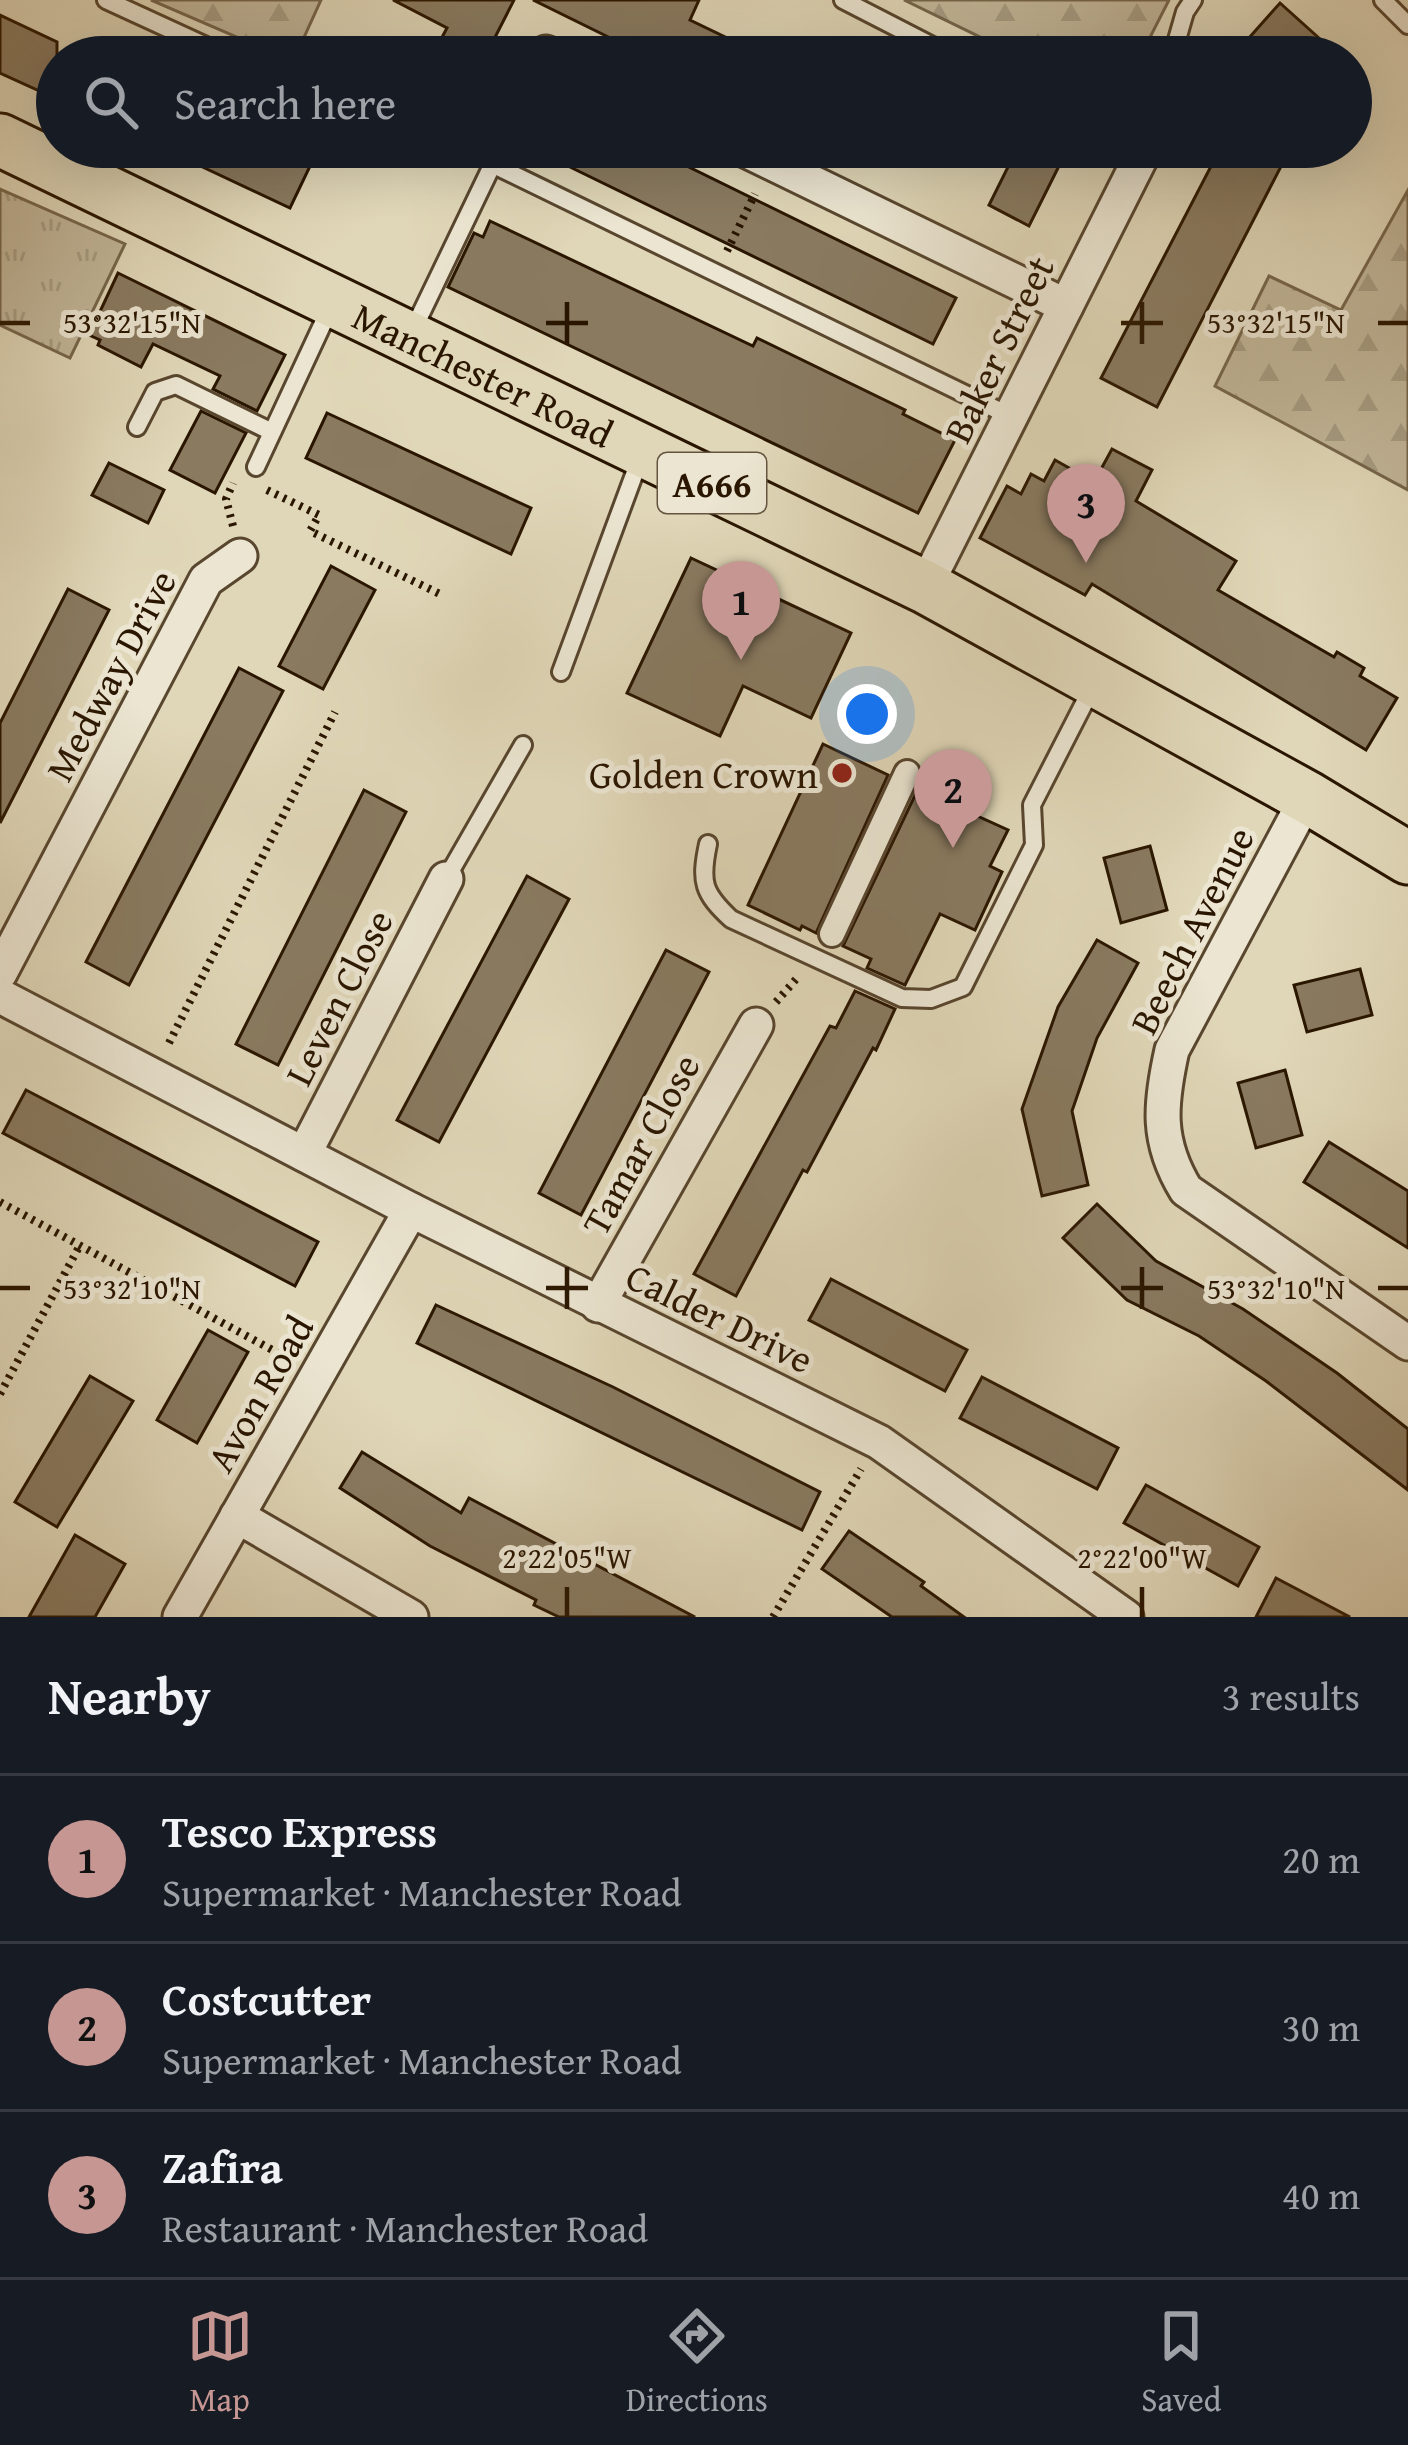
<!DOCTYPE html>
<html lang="en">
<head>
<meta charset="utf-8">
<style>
	body { margin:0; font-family:"Gentium Book Plus",serif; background:#242831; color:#f1f3f6 }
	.you { position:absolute; left:867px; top:714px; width:42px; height:42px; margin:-30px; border:9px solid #fff; border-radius:50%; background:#1a73e8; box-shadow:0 0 0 18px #1a73e833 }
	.badge { display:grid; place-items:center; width:78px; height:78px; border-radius:50%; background:#c59692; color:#111; font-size:39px; font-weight:700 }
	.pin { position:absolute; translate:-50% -99px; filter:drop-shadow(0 3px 6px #0008) }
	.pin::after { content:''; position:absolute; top:63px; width:42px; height:36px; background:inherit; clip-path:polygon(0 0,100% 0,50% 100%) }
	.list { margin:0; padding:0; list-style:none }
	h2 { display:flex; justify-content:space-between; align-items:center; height:156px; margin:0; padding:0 48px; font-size:51px }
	h2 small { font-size:39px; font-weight:400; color:#9ea1a6 }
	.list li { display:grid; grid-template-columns:78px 1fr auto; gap:36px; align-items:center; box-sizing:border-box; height:168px; padding:0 48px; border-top:3px solid #363941 }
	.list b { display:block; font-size:45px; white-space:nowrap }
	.list p { margin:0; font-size:39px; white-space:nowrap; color:#9ea1a6 }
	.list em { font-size:39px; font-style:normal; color:#9ea1a6 }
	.icon { flex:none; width:66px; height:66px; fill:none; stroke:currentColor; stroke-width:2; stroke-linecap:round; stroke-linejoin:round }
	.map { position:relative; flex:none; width:1408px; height:1617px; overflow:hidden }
	.search { position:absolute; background:#171b24; box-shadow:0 12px 48px #0002; left:36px; right:36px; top:36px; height:132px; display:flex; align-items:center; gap:30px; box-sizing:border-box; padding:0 42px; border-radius:66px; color:#9ea1a6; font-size:45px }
	.sheet { height:660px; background:#171b24 }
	nav { display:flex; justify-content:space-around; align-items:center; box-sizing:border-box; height:168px; border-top:3px solid #363941; background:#171b24; font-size:33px; color:#9ea1a6 }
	nav a { display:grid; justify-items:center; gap:6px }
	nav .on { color:#c59692 }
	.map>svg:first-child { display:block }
</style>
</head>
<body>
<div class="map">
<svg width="1408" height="1617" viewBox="0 0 1408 1617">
	<defs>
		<pattern id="grass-tufts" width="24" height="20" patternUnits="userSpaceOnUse" patternTransform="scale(3)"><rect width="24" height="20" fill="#c1b699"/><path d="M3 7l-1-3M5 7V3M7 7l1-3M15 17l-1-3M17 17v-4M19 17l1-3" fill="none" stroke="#a69c82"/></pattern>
		<pattern id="forest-firs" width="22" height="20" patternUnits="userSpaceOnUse" patternTransform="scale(3)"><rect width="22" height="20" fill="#c1b699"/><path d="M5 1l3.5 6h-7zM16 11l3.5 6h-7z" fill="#a69c82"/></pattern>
	</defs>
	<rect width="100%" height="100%" fill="#e0d7b8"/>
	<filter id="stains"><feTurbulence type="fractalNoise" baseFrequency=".00167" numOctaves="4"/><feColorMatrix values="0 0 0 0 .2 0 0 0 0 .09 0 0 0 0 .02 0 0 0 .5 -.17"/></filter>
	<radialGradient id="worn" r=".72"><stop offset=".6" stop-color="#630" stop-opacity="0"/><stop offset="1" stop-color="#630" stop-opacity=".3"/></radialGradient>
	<polygon fill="url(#grass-tufts)" stroke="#76664c" stroke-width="3" points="0,189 125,244 70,358 0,325"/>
	<g fill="url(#forest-firs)" stroke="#76664c" stroke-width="3">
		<polygon points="151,0 321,0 295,57 283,57"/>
		<polygon points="904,0 1169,0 1140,57 1021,57"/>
		<polygon points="1408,190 1408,490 1215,386 1269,276 1341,310"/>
	</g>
	<g fill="#897a60" stroke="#2a1600" stroke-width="3">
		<polygon points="393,0 514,0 485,57 465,57 439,43 447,28"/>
		<polygon points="533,0 699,0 690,20 767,57 649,57"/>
		<polygon points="1280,3 1340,57 1232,57"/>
		<polygon points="0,15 57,42 57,99 0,73"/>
		<polygon points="160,147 281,147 312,162 290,208"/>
		<polygon points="529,147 648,147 956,298 933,344"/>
		<polygon points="1018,147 1060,164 1029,226 989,205"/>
		<polygon points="1221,147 1291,147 1157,407 1101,378"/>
		<polygon points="490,221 753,346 757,338 905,410 903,414 955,440 918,513 448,287 474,233 483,237"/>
		<polygon points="118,273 285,355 257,411 213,389 220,376 153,344 141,367 98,345 100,340 89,335"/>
		<polygon points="201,411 246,433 215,493 170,470"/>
		<polygon points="327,413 531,508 511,554 306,458"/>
		<polygon points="1112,449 1152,470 1136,501 1236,561 1218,590 1334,657 1337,652 1364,668 1360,676 1397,698 1366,750 1092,584 1085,595 980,538 1007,486 1021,494 1031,474 1044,481 1055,460 1094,482"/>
		<polygon points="109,463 164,490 148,523 92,495"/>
		<polygon points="691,558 851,633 811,718 743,686 720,736 627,693"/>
		<polygon points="331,566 375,590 323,689 279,666"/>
		<polygon points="68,589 109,610 0,823 0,723"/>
		<polygon points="239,668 283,691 129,985 86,962"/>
		<polygon points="823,744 888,775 816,933 802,926 800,930 748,905"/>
		<polygon points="918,789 1008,830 990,866 1002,872 975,930 940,914 905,985 867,968 871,959 843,946"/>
		<polygon points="364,790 406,812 278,1065 236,1044"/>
		<polygon points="1150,846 1167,910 1121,923 1104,858"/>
		<polygon points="527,876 569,899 439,1142 397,1120"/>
		<polygon points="1097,940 1138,963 1097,1038 1072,1111 1088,1185 1042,1196 1022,1109 1058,1007"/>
		<polygon points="666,950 709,972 581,1215 539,1193"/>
		<polygon points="1360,969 1372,1015 1307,1032 1294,985"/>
		<polygon points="855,991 895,1009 876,1050 873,1048 807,1172 803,1170 736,1296 694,1274 830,1026 836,1028"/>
		<polygon points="1285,1070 1302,1135 1256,1148 1238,1083"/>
		<polygon points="26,1090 318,1242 295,1286 3,1133"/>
		<polygon points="1329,1142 1408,1191 1408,1248 1304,1182"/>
		<polygon points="1097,1204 1156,1261 1243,1309 1337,1373 1408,1429 1408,1490 1266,1381 1199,1336 1127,1300 1063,1238"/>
		<polygon points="831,1279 967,1350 945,1391 809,1320"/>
		<polygon points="436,1305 613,1387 820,1492 802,1530 417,1343"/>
		<polygon points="208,1330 248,1352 197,1443 157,1420"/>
		<polygon points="90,1376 133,1401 57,1527 15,1502"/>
		<polygon points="982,1377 1118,1448 1097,1489 960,1418"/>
		<polygon points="362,1452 461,1513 469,1498 695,1617 559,1617 534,1605 536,1600 430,1546 340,1488"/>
		<polygon points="1146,1485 1259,1547 1238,1586 1124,1523"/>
		<polygon points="849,1531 924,1582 921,1586 964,1617 892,1617 822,1569"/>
		<polygon points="75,1535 125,1564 95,1617 29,1617"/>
		<polygon points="1276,1578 1350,1617 1256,1617"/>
	</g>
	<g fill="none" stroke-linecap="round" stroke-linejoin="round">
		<g stroke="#58462e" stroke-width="22">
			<g id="service">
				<polyline points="106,0 230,57"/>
				<polyline points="843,0 954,57"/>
				<polyline points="1383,0 1408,25"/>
				<polyline points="1172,57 1185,12 1193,0"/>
				<polyline points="492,164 1012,417"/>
				<polyline points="413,330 501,147"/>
				<polyline points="137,427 155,392 176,385 272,432"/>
				<polyline points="256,467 332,304"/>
				<polyline points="561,672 641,456"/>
				<path d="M708,844c-8,38 -5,49 23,75l171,79 29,1 32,-12 71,-142 -2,-40 61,-119"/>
				<polyline points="446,879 523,745"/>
			</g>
		</g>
		<g stroke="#58462e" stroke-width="30">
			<polyline id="pedestrian" points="832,934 907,773"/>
		</g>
		<g stroke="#58462e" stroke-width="39">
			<g id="minor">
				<polyline points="546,53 554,57"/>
				<polyline points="739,147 1066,306"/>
				<polyline points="925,587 1143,153"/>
				<path d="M1307,797l-135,253c-12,54 -16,91 14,140l222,153"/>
				<polyline points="0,973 206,580 240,556"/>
				<polyline points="0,996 411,1210 879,1442 1126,1617"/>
				<polyline points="304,1154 446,879"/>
				<polyline points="598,1305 756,1025"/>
				<polyline points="237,1516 411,1617"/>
				<polyline points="180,1617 411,1210"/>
			</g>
		</g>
		<g stroke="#2a1600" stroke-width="57">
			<g id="primary">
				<path id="s1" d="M0,140l925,447 382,210 101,61"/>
			</g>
		</g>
		<g stroke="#2a1600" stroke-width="8" stroke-dasharray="3 6" stroke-linecap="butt">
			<polyline points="727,251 755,194"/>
			<polyline points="267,490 319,515 310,531 442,595"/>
			<polyline points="233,526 226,499 233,483"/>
			<polyline points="776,1002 798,977"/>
			<polyline points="169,1043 335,712"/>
			<polyline points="0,1202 289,1359"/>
			<polyline points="0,1394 80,1245"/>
			<polyline points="773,1617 861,1469"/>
		</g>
		<use href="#service" stroke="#ebe5d1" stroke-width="16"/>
		<use href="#pedestrian" stroke="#ebe5d1" stroke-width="24"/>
		<use href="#minor" stroke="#ebe5d1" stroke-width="33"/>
		<use href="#primary" stroke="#e0d7b8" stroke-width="51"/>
	</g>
	<path fill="none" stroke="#2a1600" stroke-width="4.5" d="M567,302v42M1142,302v42M0,323h30M546,323h42M1121,323h42M1378,323h30M567,1267v42M1142,1267v42M0,1288h30M546,1288h42M1121,1288h42M1378,1288h30M567,1587v30M1142,1587v30"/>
	<circle fill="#8f2418" stroke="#ebe5d1" stroke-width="4.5" cx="842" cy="773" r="12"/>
	<g text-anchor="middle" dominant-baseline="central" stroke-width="10" stroke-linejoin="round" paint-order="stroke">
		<rect fill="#ebe5d1" stroke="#64543f" stroke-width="3" x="658" y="453" width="108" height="60" rx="9"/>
		<g font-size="36" font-weight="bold" fill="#2a1600">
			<text x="712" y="483">A666</text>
		</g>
		<g font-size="39" fill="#2a1600" stroke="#ebe5d1">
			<text transform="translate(998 349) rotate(-64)">Baker Street</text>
			<text stroke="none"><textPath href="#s1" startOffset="537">Manchester Road</textPath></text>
			<text transform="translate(110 675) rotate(-62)">Medway Drive</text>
			<text transform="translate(1191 930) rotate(-63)">Beech Avenue</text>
			<text transform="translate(338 997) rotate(-63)">Leven Close</text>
			<text transform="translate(640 1144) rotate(-61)">Tamar Close</text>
			<text transform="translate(720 1317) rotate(26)">Calder Drive</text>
			<text transform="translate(259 1393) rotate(-60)">Avon Road</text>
		</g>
		<g font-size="39" fill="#2a1600" stroke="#ebe5d1" text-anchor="end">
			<text x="818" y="773">Golden Crown</text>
		</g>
	</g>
	<g font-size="30" text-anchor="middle" fill="#2a1600" stroke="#ebe5d1" stroke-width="10" stroke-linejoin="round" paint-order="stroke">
		<text x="132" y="333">53°32'15"N</text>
		<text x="1276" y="333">53°32'15"N</text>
		<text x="132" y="1299">53°32'10"N</text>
		<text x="1276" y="1299">53°32'10"N</text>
		<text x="567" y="1568">2°22'05"W</text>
		<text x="1142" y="1568">2°22'00"W</text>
	</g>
	<rect width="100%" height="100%" filter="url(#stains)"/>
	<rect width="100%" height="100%" fill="url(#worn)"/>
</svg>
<div class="you"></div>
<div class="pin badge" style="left:741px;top:660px">1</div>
<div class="pin badge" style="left:953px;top:848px">2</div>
<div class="pin badge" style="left:1086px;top:563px">3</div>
<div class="search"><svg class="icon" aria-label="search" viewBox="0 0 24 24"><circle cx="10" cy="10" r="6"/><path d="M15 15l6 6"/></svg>Search here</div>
</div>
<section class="sheet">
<h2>Nearby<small>3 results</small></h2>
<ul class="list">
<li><span class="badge">1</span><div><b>Tesco Express</b><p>Supermarket · Manchester Road</p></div><em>20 m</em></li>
<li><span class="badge">2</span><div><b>Costcutter</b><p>Supermarket · Manchester Road</p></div><em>30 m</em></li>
<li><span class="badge">3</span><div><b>Zafira</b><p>Restaurant · Manchester Road</p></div><em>40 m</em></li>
</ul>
</section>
<nav>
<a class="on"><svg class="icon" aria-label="map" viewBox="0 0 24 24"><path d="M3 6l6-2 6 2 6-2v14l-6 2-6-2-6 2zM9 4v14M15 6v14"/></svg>Map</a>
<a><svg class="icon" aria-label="directions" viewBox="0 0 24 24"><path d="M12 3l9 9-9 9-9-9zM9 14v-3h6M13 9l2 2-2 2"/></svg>Directions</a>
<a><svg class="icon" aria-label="saved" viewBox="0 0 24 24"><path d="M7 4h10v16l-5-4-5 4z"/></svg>Saved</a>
</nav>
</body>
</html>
